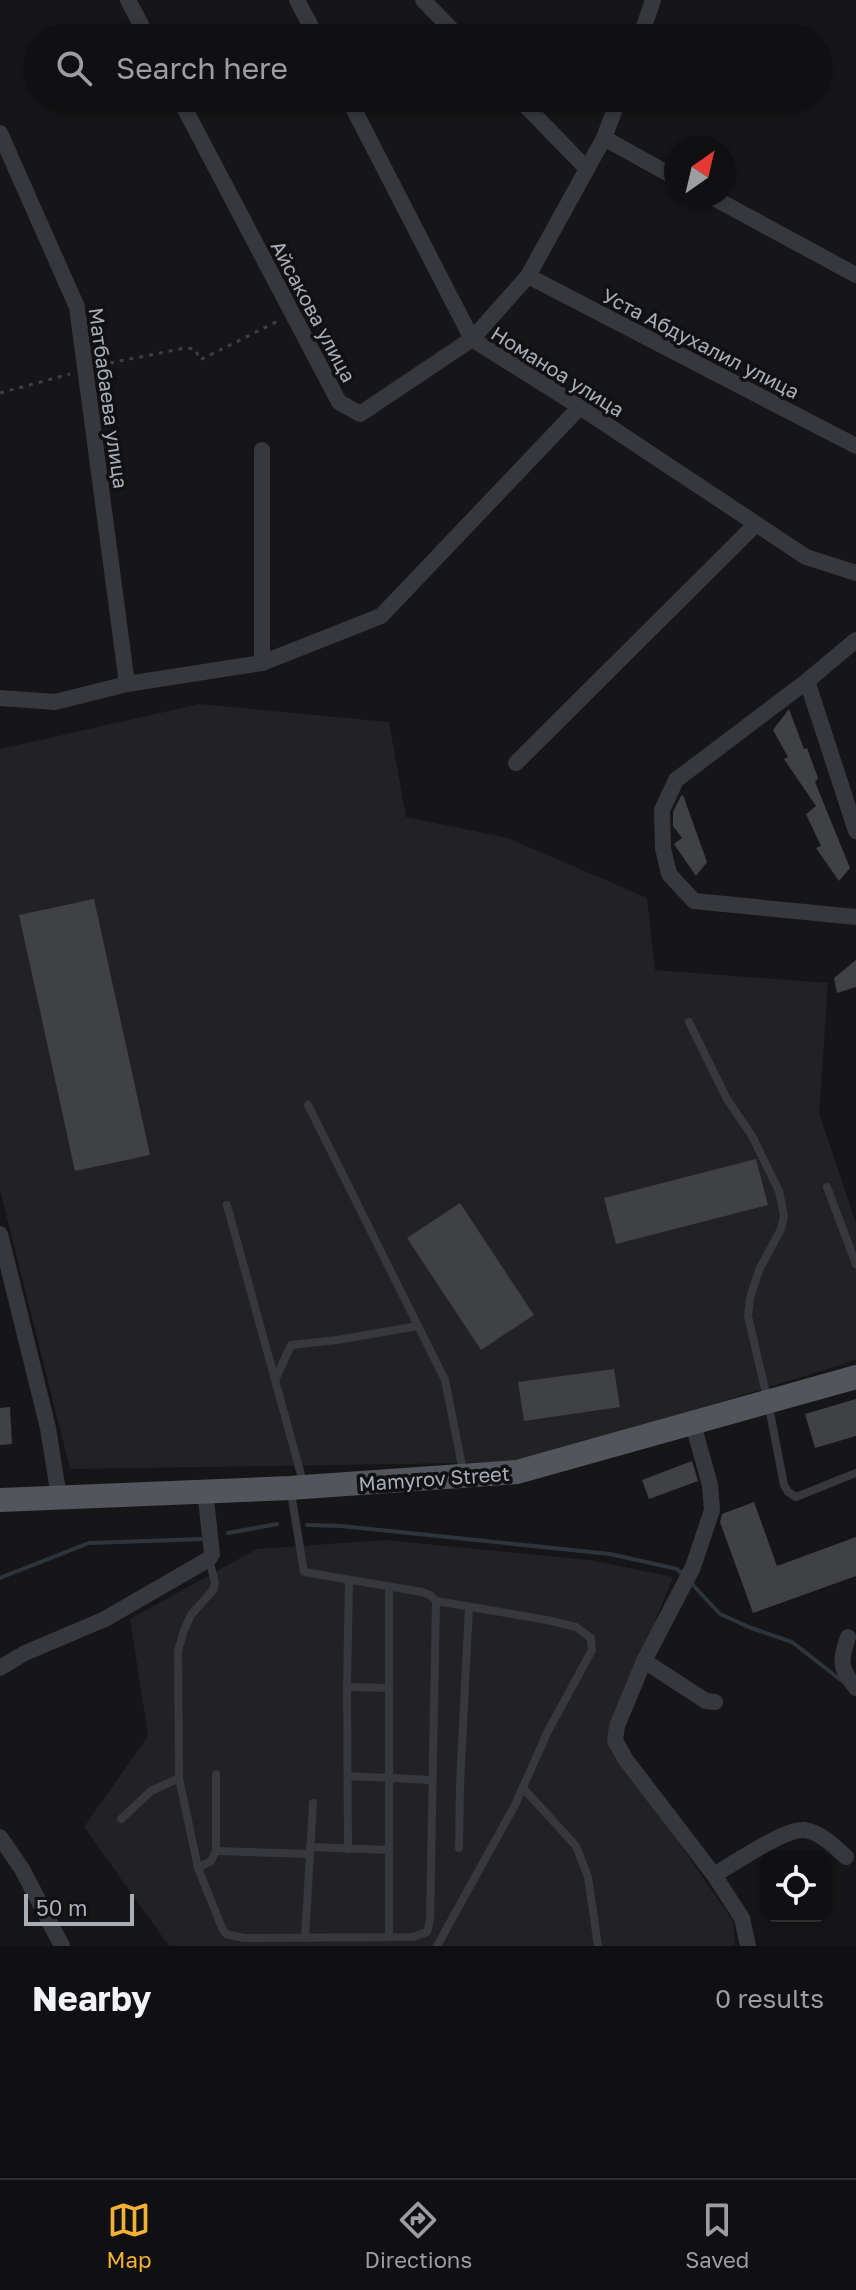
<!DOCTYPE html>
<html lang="en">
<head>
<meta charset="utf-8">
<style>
	body { margin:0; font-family:"Golos Text",sans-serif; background:#19191b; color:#f1f3f6 }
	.controls { position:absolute; right:24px; bottom:24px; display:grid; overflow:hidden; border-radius:16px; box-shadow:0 2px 6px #0004 }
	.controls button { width:72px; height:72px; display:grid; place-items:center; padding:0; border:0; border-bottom:2px solid #303032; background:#101012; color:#f1f3f6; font:40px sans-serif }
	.compass { position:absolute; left:664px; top:136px; width:72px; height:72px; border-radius:50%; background:#101012; box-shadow:0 2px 6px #0004; rotate:34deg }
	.scale { position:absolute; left:24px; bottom:20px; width:110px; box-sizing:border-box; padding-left:8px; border:4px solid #a8adb8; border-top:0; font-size:22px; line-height:28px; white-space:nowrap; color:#a8adb8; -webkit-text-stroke:6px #111113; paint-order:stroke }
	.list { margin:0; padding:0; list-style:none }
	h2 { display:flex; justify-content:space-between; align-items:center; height:104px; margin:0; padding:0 32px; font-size:34px }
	h2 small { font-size:26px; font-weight:400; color:#9c9d9f }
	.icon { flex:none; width:44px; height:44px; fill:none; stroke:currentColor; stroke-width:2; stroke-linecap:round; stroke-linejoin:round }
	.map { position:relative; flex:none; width:856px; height:1946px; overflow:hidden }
	.search { position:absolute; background:#101012; box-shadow:0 2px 6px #0004; left:24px; right:24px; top:24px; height:88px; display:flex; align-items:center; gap:20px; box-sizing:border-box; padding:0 28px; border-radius:44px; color:#9c9d9f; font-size:30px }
	.sheet { height:232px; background:#101012 }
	nav { display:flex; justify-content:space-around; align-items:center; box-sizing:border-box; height:112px; border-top:2px solid #303032; background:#101012; font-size:22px; color:#9c9d9f }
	nav a { display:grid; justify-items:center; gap:4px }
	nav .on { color:#f2b134 }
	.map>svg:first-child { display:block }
</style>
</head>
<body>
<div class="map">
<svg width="856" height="1946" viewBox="0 0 856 1946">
	<rect width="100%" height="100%" fill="#161618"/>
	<g fill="#222225">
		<polygon points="200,704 389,722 406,817 508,838 647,898 655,970 828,983 819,1113 856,1223 856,1360 528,1462 70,1469 0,1190 0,749"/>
		<polygon points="385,1540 590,1560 673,1577 608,1740 733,1921 735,1946 169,1946 84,1827 148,1736 130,1619 257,1549"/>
	</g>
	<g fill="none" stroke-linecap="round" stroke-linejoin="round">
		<g stroke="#2c353c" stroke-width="4">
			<polyline points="307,1525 341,1526 610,1554 677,1569 685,1577"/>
			<polyline points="228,1533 277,1524"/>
			<polyline points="0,1578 89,1543 204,1539"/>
			<polyline points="691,1583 720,1614 751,1628 792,1642 842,1681"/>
		</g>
	</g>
	<g fill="#404145">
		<polygon points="789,709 804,749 807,748 818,778 815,782 850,868 839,881 816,848 821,846 806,814 816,806 784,759 788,757 773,730"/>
		<polygon points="683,795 707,862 696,876 674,844 682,838 673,826 673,812 681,796"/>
		<polygon points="94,899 150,1155 75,1171 19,915"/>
		<polygon points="856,960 856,987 837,993 834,978"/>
		<polygon points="756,1159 768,1205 616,1244 604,1198"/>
		<polygon points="460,1203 534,1315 481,1350 407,1238"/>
		<polygon points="614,1369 620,1407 524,1421 518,1382"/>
		<polygon points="856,1399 856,1436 815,1448 805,1414"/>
		<polygon points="10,1407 12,1444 0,1445 0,1408"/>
		<polygon points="692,1461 698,1481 649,1499 642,1480"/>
		<polygon points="754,1502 777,1566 856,1537 856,1576 753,1613 720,1522 722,1514"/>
	</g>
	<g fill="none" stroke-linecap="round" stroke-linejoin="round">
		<g stroke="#3d3f44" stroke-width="3" stroke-dasharray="4 6" stroke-linecap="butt">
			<polyline points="100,365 185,348 195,349 200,360 278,321"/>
			<polyline points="0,393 70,374"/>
		</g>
		<g stroke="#37383d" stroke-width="8">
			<polyline points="689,1022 727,1099 752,1136 779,1191 784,1216 781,1229 759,1270 750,1298 748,1316 768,1402 784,1485 788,1492 796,1497 856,1473"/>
			<polyline points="308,1105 445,1380 463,1471"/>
			<polyline points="827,1187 856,1264"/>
			<polyline points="227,1205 303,1482"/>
			<polyline points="276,1378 291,1345 337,1340 418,1326"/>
			<polyline points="209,1559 215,1583 213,1590 191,1615 184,1630 178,1651 179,1778 198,1868 222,1928 226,1934 244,1938 413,1937 427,1932 430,1920 436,1601 430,1595 422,1592 304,1572 291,1493"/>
			<polyline points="389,1587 389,1937"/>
			<polyline points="436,1601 547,1620 576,1627 591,1638 592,1650 548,1731 515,1805 437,1946"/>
			<polyline points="347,1687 389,1688"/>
			<polyline points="348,1776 432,1780"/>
			<polyline points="523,1788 576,1846 588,1877 598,1946"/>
			<polyline points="121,1819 151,1791 179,1778"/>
			<polyline points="310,1847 389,1850"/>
			<polyline points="459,1848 460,1785 469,1607"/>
			<polyline points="348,1849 347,1687 349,1581"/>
			<polyline points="216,1851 310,1854"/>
			<polyline points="198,1868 211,1861 216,1851 216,1774"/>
			<polyline points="305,1938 313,1803"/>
		</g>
		<g stroke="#37383d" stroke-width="16">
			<polyline points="128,0 148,38"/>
			<polyline points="297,0 317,38"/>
			<polyline points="423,0 460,38"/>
			<polyline points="640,38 653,0"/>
			<polyline points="179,98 339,402 360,414 472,339 528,276 604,138 619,98"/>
			<polyline points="348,98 472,339 580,407 806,557 856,573"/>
			<polyline points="518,98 587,169"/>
			<polyline points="0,133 77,307 127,684"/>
			<polyline points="604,138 676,178"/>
			<polyline points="710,196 856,275"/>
			<polyline points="528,276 856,446"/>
			<polyline points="856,640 807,681 676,780 662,810 663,848 669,874 694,901 856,917"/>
			<polyline points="262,663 262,450"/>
			<polyline points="807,681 856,831"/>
			<polyline points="0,698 55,702 127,684 262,663 381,616 580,407"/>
			<polyline points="516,763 756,524"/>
			<polyline points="0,1234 48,1428 59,1497"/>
			<polyline points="693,1424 710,1485 712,1510 693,1567 644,1661 617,1726 615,1741 626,1760 714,1875 742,1918 748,1946"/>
			<path d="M848,1637c-8,25 -9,30 8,51"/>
			<polyline points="644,1661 706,1701 715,1702"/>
			<polyline points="0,1668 25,1653 105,1619 209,1559 212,1554 205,1490"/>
			<polyline points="0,1837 22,1869 62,1946"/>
			<path d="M714,1875c19,-11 71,-47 90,-45 17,2 31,17 42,27"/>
		</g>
		<polyline stroke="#53555c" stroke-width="24" points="0,1500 290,1488 517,1472 856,1377"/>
	</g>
	<g text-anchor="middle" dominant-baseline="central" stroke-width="7" stroke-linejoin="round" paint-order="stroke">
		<g font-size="20" fill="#a8adb8" stroke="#111113">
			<text transform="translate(314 311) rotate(62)">Айсакова улица</text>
			<text transform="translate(701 343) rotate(27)">Уста Абдухалил улица</text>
			<text transform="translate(558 371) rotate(32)">Номаноа улица</text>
			<text transform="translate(109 398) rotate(82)">Матбабаева улица</text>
			<text transform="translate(434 1478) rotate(-4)">Mamyrov Street</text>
		</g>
	</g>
</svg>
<div class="controls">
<button><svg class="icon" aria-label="locate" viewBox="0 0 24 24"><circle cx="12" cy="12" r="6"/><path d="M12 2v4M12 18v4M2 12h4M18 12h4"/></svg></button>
</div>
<svg class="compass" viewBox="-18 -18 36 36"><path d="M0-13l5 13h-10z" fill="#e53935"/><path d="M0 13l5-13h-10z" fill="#9c9d9f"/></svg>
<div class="scale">50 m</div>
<div class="search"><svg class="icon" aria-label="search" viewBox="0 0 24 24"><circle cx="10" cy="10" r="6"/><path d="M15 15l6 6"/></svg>Search here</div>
</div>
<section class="sheet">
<h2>Nearby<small>0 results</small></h2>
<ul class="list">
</ul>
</section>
<nav>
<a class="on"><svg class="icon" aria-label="map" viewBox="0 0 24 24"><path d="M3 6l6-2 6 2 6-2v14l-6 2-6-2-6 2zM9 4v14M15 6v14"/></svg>Map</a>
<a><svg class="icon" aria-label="directions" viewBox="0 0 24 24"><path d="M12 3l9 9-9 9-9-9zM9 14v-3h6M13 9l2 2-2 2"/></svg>Directions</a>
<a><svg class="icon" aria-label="saved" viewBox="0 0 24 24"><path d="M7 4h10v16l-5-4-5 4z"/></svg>Saved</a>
</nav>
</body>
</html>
